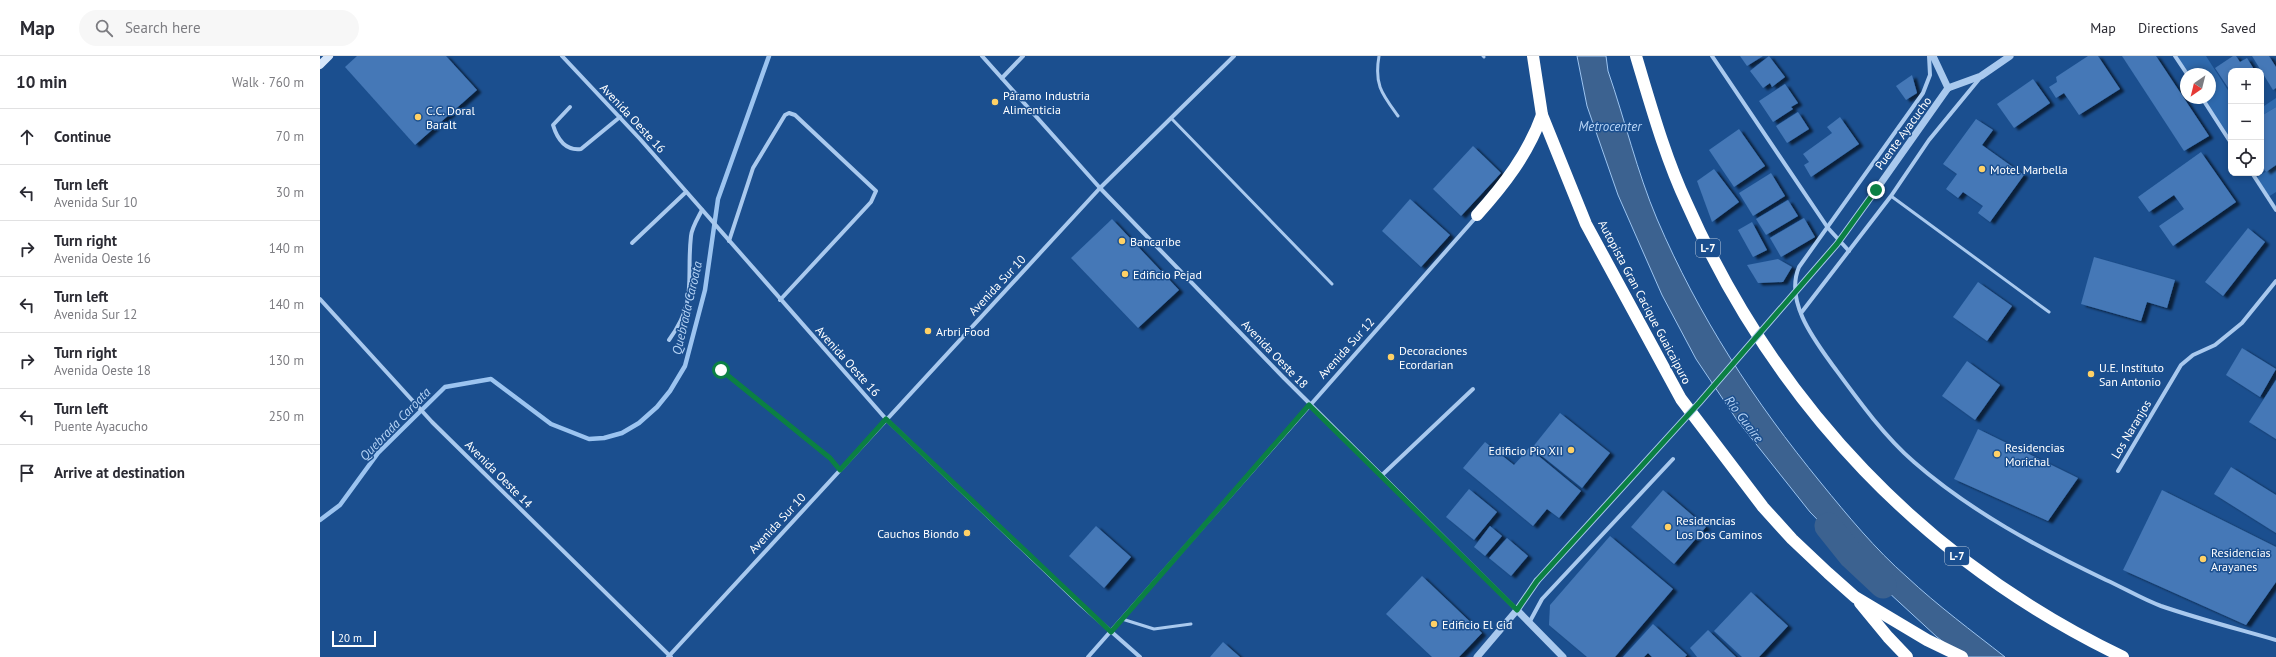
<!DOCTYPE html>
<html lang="en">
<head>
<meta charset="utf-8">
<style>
	body { margin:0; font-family:"PT Sans",sans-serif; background:#f7f7f7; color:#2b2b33 }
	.controls { position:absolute; right:12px; top:12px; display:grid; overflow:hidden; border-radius:8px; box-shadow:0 2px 6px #0003 }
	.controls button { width:36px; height:36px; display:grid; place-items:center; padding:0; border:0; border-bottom:1px solid #e1e1e2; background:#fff; color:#2b2b33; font:20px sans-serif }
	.compass { position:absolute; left:1860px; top:12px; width:36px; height:36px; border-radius:50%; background:#fff; box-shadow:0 2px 6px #0003; rotate:215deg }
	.scale { position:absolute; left:12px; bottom:10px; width:44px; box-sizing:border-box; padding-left:4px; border:2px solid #fff; border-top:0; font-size:11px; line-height:14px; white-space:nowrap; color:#fff; -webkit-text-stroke:3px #1b4f8f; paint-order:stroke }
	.stop { position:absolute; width:12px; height:12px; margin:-9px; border:3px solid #0b8043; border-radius:50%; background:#fff }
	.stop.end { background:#0b8043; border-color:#fff; box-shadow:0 1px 4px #0008 }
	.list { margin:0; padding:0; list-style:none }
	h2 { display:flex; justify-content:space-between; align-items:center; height:52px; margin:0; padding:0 16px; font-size:17px }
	h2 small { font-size:13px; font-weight:400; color:#7c7c81 }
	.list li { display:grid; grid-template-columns:26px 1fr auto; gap:12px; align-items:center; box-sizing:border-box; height:56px; padding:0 16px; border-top:1px solid #e1e1e2 }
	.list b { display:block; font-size:15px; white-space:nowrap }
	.list p { margin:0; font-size:13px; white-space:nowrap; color:#7c7c81 }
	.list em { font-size:13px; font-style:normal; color:#7c7c81 }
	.icon { flex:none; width:22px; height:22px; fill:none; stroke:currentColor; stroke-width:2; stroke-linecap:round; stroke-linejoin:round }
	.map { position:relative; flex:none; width:1956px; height:601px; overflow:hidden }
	header { display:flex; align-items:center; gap:24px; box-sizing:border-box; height:56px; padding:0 20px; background:#fff; border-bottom:1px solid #e1e1e2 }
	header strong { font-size:19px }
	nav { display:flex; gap:22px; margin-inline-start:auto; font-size:14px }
	.search { width:280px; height:36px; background:#f7f7f7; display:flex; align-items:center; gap:10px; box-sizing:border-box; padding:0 14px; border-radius:22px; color:#7c7c81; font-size:15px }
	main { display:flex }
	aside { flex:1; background:#fff }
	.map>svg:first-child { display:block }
</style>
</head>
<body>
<header>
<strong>Map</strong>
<div class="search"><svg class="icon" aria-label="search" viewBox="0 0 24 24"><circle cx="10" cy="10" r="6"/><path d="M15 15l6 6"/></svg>Search here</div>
<nav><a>Map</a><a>Directions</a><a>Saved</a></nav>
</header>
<main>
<aside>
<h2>10 min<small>Walk · 760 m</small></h2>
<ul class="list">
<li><svg class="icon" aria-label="ahead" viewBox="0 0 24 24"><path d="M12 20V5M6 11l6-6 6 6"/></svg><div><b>Continue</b></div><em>70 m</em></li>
<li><svg class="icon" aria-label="left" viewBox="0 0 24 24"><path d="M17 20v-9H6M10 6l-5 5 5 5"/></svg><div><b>Turn left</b><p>Avenida Sur 10</p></div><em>30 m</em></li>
<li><svg class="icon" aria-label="right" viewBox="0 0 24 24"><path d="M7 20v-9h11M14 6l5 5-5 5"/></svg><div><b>Turn right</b><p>Avenida Oeste 16</p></div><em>140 m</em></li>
<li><svg class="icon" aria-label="left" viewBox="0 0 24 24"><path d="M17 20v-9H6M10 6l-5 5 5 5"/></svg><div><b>Turn left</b><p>Avenida Sur 12</p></div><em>140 m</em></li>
<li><svg class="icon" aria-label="right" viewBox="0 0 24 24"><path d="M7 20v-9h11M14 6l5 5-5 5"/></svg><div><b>Turn right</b><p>Avenida Oeste 18</p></div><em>130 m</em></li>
<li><svg class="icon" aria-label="left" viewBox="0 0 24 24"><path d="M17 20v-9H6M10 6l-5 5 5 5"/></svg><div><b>Turn left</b><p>Puente Ayacucho</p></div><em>250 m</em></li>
<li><svg class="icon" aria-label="arrive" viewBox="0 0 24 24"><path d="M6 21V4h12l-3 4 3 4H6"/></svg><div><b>Arrive at destination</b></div></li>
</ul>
</aside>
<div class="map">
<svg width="1956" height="601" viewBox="0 0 1956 601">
	<defs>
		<filter id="shadow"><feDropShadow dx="4.5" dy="2.5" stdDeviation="1" flood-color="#0009"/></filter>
	</defs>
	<rect width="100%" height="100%" fill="#1b4f8f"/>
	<g fill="#2e69ad">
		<polygon points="1855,0 1886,0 1911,39 1911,79 1908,82 1882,42 1890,42 1890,18 1867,18"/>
		<polygon points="1956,42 1956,51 1941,60 1941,52"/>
		<polygon points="1956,109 1956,136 1948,141 1936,122"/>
	</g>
	<path fill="#3c6290" stroke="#9cc4f0" d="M1257,0h29l2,15c17,49 29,101 49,148 42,98 97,182 164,264 27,33 54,66 86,94 31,29 65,54 98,80h-42l-26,-20 -50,-46 -77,-79 -73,-92 -41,-61 -34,-64 -44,-100 -31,-89z"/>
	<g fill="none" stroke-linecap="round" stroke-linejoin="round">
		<polyline stroke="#9cc4f0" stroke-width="4.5" points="0,464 20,449 58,397 125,331 171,323 231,368 269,383 284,382 302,377 319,367 337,351 350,335 365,310 385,234 398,143 449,0"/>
		<polyline stroke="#3c6290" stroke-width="27" points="1508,470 1532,500 1563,529"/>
	</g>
	<g fill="#4478b7" filter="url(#shadow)">
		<polygon points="37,0 126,0 157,34 95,89 25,11"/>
		<polygon points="1420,0 1443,0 1427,10"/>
		<polygon points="1449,0 1465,21 1452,31 1450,27 1443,32 1430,15"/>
		<polygon points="1768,0 1778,0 1800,33 1759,59 1744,37 1736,42 1729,31 1737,26 1736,21"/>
		<polygon points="1802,0 1836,0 1889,80 1864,95"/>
		<polygon points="1913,0 1916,0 1920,6 1927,2 1935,15 1911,15 1911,36 1895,12"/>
		<polygon points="1932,0 1949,0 1956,11 1956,32 1953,34"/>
		<polygon points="1592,19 1597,37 1586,44 1576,30"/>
		<polygon points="1713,23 1730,47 1694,72 1677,48"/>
		<polygon points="1465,28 1478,47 1471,51 1473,53 1453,66 1439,45"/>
		<polygon points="1956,51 1956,109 1946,116 1941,109 1941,60"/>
		<polygon points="1478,56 1489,73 1467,87 1456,70"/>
		<polygon points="1520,61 1539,88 1491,121 1484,109 1489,106 1483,98 1512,77 1507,71"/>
		<polygon points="1656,63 1673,74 1662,89 1704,119 1670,166 1658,157 1663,150 1643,136 1638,142 1626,133 1637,118 1623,108"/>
		<polygon points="1419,73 1445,110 1414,131 1389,94"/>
		<polygon points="1153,90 1181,117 1141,160 1113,133"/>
		<polygon points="1881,96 1916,146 1853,190 1839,170 1864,153 1854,139 1829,156 1818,141"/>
		<polygon points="1394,113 1419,146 1392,166 1377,125"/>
		<polygon points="1451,117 1465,140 1433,160 1419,137"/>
		<polygon points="1090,143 1130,179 1101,211 1062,175"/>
		<polygon points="1468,144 1478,160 1446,179 1436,163"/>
		<polygon points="1484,162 1495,181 1461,201 1450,182"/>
		<polygon points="792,163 859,234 818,272 751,202"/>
		<polygon points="1432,166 1447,194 1433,201 1418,174"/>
		<polygon points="1928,172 1945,186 1903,240 1885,226"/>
		<polygon points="1774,201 1855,224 1847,252 1827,246 1821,265 1761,248"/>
		<polygon points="1458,203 1472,211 1463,226 1438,227 1427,209"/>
		<polygon points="1658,226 1692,250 1667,285 1633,261"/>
		<polygon points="1922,292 1956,313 1940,341 1906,319"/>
		<polygon points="1647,305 1680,329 1655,364 1622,340"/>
		<polygon points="1956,324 1956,383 1929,366"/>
		<polygon points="1240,357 1290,397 1262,432 1212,392"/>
		<polygon points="1658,373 1758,422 1728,465 1634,423"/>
		<polygon points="1165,386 1194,409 1209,392 1261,435 1239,462 1227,453 1213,470 1143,412"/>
		<polygon points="1911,411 1956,439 1956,477 1894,438"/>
		<polygon points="1149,433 1177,456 1154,484 1126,461"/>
		<polygon points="1343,434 1386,471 1354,508 1311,471"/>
		<polygon points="1842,434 1956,491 1956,526 1926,569 1803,514"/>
		<polygon points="776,470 811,501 784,532 749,500"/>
		<polygon points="1170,470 1182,480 1165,500 1154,491"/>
		<polygon points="1290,480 1353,533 1295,601 1267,601 1229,569 1230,549"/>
		<polygon points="1187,482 1208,500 1191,520 1169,502"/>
		<polygon points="1102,520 1162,577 1139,601 1112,601 1066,558"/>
		<polygon points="1431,536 1468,570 1439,601 1422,601 1394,575"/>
		<polygon points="1333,568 1367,599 1365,601 1332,601 1328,597 1324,601 1303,601"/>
		<polygon points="1388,574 1416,601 1377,601 1370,592"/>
		<polygon points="903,586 920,601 890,601"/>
	</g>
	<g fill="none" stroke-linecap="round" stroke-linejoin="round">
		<g stroke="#a9c9ee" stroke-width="3">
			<path d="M1059,0c-5,29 3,38 19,60"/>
			<polyline points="1163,0 1164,1"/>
			<polyline points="851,62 1012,228"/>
			<polyline points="1571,140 1729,256"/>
			<polyline points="401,314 510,402 520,414"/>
			<polyline points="802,563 834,573 871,568"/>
		</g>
		<g stroke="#a9c9ee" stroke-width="4">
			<polyline points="242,0 320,83 566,363 761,549 820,601"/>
			<polyline points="662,0 780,132 964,322 1197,554"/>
			<polyline points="1392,0 1508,172 1529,195"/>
			<path d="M1609,0l1,19 -7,18 -124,174c-14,33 13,70 32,96 25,34 51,71 83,99 56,49 125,86 192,118 18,8 36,19 55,26 38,13 77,23 115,34"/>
			<polyline points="1855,0 1867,18"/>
			<polyline points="682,22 703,0"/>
			<polyline points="1882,42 1911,87"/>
			<path d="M250,51l-17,18c4,13 12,26 28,24l39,-32"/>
			<polyline points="1932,117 1956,154"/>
			<polyline points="409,185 433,112 465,59 469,57 475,59 556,135 551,146 460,244"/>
			<polyline points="312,187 366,136"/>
			<polyline points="0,243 112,366 351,601"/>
			<polyline points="1481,257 1571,140 1609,84 1660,22"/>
			<path d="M349,284c29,-40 17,-60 22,-104 1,-9 7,-18 11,-26"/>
			<polyline points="1798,415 1861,309 1873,299 1895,289 1922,267 1956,225"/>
			<polyline points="1061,420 1153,333"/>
			<polyline points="1209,567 1222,543 1353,403"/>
			<polyline points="348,601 780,132 914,0"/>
			<polyline points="768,601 1157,160"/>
		</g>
		<g stroke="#a9c9ee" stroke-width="7">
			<polyline points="1613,0 1628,32"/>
			<polyline points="1628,32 1661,20 1690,0"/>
			<polyline points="1556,134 1628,32"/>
			<polyline points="1197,554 1243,601"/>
			<polyline points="1157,601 1197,554 1217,525"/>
		</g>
		<polyline stroke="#d6e6fa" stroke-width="8" points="0,9 9,0"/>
		<g stroke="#fff" stroke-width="12">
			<polyline points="1213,0 1222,59 1266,168 1361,343 1443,451 1472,483 1508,517 1535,541 1607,584 1642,601"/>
			<path d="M1316,0c15,50 29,101 51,148 89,201 238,358 436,453"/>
			<path d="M1157,159c27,-30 51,-61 65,-100"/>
			<polyline points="1540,547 1568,581 1587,601"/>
		</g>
		<polyline stroke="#a9c9ee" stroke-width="7" points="1217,525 1379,347 1517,188 1556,134"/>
	</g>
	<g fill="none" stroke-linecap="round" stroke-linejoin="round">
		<polyline stroke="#0b8043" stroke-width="5" points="401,314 510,402 520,414 566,363 791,576 989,349 1197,554 1217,525 1379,347 1517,188 1556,134"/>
	</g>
	<g fill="#ffd166" stroke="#1b4f8f" stroke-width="1.5">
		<circle cx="675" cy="46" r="4"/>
		<circle cx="98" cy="61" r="4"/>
		<circle cx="1662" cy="113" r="4"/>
		<circle cx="802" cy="185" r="4"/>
		<circle cx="805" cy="218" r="4"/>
		<circle cx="608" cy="275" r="4"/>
		<circle cx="1071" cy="301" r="4"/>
		<circle cx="1771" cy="318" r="4"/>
		<circle cx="1251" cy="394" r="4"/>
		<circle cx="1677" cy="398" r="4"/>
		<circle cx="1348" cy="471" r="4"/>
		<circle cx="647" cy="477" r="4"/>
		<circle cx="1883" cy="503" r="4"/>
		<circle cx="1114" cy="568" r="4"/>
	</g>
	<g text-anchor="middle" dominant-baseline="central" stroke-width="3" stroke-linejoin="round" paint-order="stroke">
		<g fill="#1b4f8f" stroke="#bbcadd" stroke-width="1">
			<rect x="1376" y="183" width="24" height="18" rx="3"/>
			<rect x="1625" y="491" width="24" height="18" rx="3"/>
		</g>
		<g font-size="11" font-weight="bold" fill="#fff">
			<text x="1388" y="192">L-7</text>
			<text x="1637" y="500">L-7</text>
		</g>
		<g font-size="12" fill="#fff" stroke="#1b4f8f" text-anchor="start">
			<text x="683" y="39">Páramo Industria<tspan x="683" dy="14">Alimenticia</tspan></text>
			<text x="106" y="54">C.C. Doral<tspan x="106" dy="14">Baralt</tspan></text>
			<text x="1670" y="113">Motel Marbella</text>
			<text x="810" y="185">Bancaribe</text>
			<text x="813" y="218">Edificio Pejad</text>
			<text x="616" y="275">Arbri Food</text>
			<text x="1079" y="294">Decoraciones<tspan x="1079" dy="14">Ecordarian</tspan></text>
			<text x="1779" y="311">U.E. Instituto<tspan x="1779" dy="14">San Antonio</tspan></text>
			<text x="1685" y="391">Residencias<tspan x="1685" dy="14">Morichal</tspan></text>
			<text x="1243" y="394" text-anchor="end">Edificio Pio XII</text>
			<text x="1356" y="464">Residencias<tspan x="1356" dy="14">Los Dos Caminos</tspan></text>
			<text x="639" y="477" text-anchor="end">Cauchos Biondo</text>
			<text x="1891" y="496">Residencias<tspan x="1891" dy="14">Arayanes</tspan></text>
			<text x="1122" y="568">Edificio El Cid</text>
		</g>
		<g font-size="12" fill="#fff" stroke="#1b4f8f">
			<text transform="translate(313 62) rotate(47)">Avenida Oeste 16</text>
			<text transform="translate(1583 77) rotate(-54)">Puente Ayacucho</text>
			<text transform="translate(677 229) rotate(-47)">Avenida Sur 10</text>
			<text transform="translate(1325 246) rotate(62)">Autopista Gran Cacique Guaicaipuro</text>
			<text transform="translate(1026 292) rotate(-48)">Avenida Sur 12</text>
			<text transform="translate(955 298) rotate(46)">Avenida Oeste 18</text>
			<text transform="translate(528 305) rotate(48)">Avenida Oeste 16</text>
			<text transform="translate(1811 373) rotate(-59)">Los Naranjos</text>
			<text transform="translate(179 418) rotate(45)">Avenida Oeste 14</text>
			<text transform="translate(457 467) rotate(-47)">Avenida Sur 10</text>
		</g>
		<g font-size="13" font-style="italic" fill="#b5d3f5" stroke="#1b4f8f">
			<text x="1290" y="70">Metrocenter</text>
			<text transform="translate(367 252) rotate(-77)">Quebrada Caroata</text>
			<text transform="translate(1424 363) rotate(53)">Río Guaire</text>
			<text transform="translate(75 368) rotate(-46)">Quebrada Caroata</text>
		</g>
	</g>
</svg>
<div class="controls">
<button>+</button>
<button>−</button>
<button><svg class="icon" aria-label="locate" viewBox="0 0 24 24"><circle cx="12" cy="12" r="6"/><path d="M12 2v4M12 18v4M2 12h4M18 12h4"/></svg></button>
</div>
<svg class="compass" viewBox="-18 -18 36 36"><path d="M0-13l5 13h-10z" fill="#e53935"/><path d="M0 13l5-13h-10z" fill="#7c7c81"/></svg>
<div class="scale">20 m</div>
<div class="stop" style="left:401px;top:314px"></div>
<div class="stop end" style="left:1556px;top:134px"></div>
</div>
</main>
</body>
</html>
